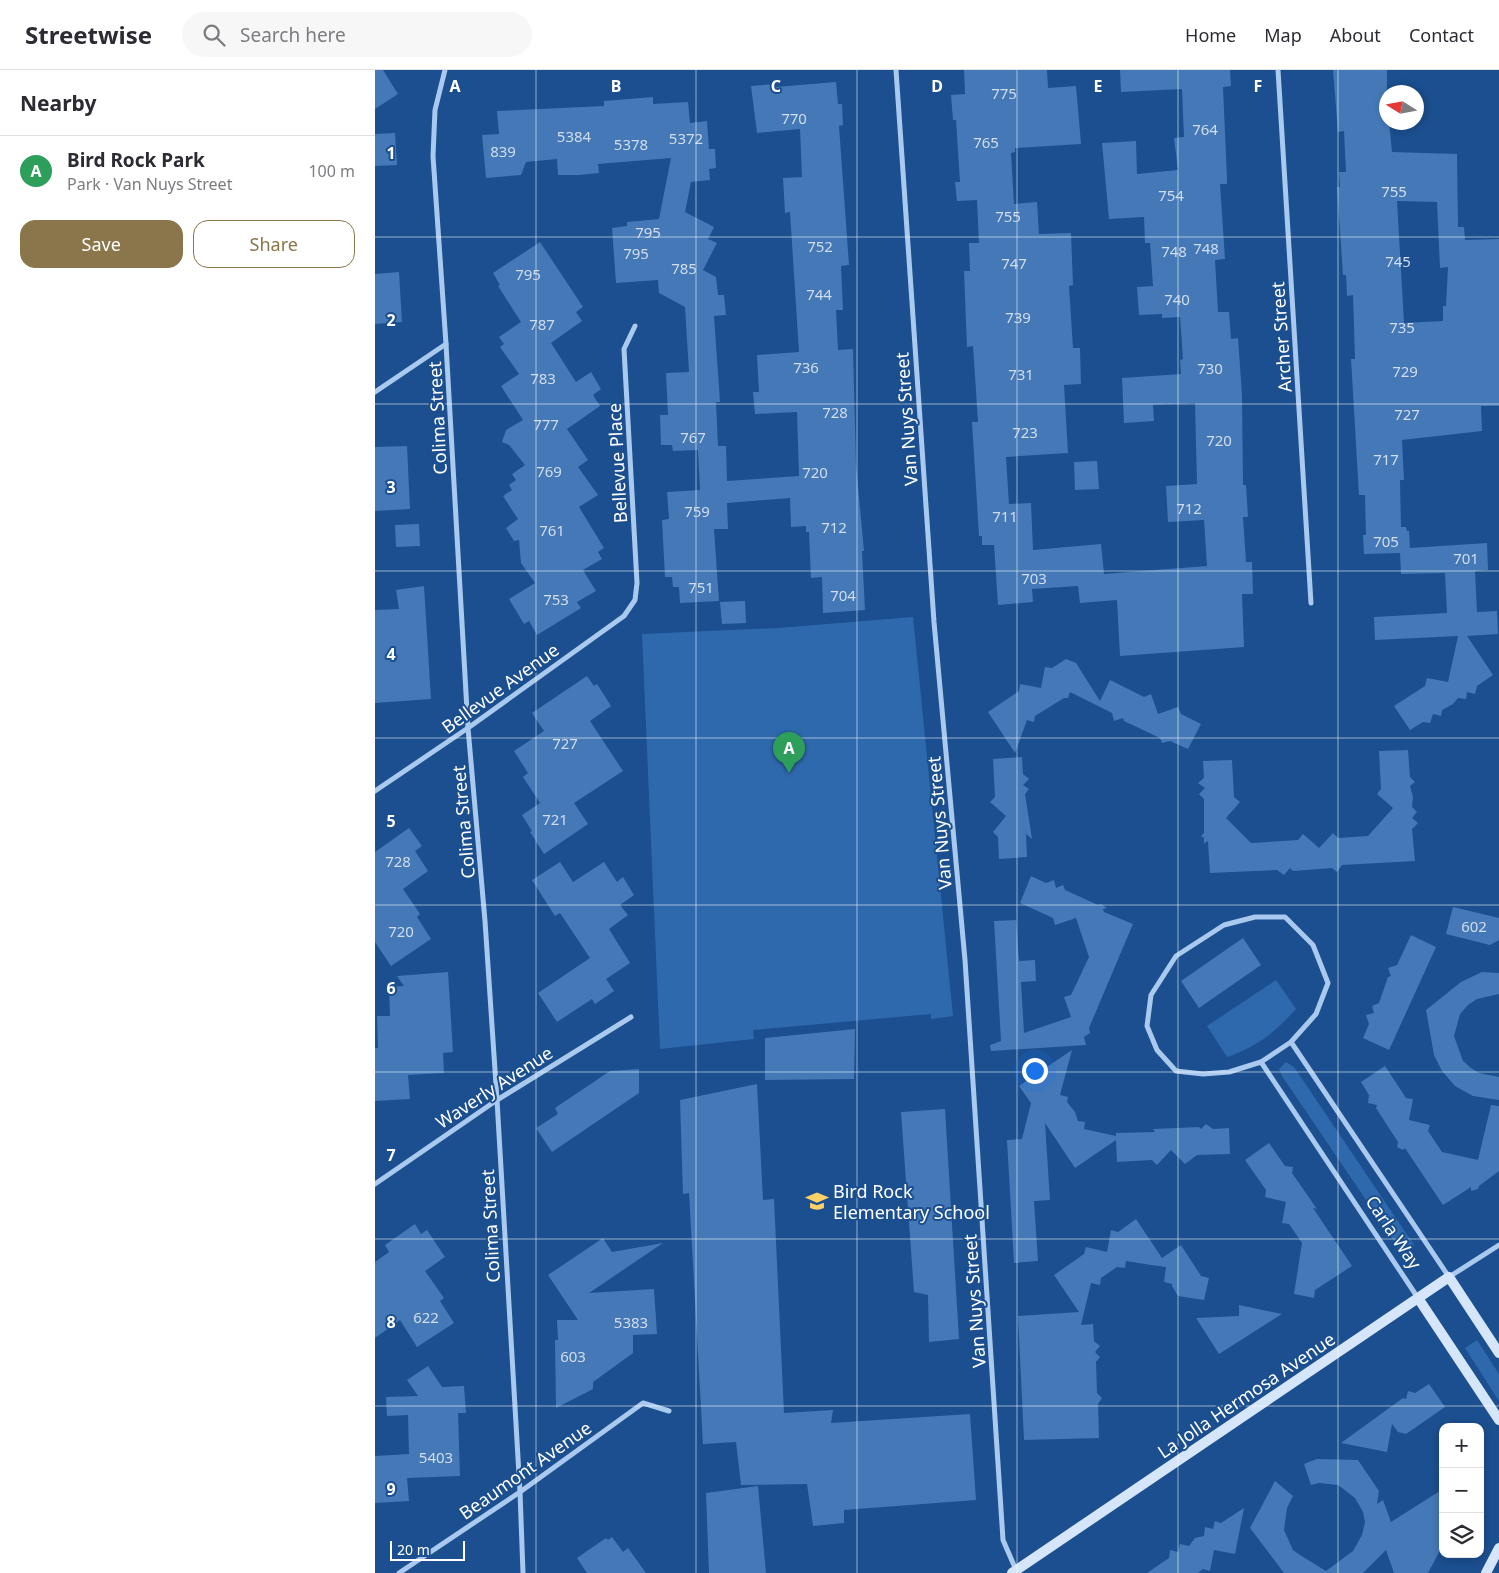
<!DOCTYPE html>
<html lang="en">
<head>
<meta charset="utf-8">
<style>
	body { margin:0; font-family:"Noto Sans",sans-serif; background:#f7f7f7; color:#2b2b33 }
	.controls { position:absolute; right:15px; bottom:15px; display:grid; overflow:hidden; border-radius:10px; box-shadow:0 2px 8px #0003 }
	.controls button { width:45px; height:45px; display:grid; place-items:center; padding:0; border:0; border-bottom:1px solid #e1e1e2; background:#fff; color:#2b2b33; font:25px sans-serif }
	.compass { position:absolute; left:1004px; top:15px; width:45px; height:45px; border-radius:50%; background:#fff; box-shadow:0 2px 8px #0003; rotate:281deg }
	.scale { position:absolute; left:15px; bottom:12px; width:75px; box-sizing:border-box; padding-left:5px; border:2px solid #fff; border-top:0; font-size:14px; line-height:18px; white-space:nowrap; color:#fff; -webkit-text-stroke:4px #1b4f8f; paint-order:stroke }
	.you { position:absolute; left:659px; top:1000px; width:18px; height:18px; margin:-12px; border:4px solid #fff; border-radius:50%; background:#1a73e8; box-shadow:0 0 0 8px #1a73e833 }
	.badge { display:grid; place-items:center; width:32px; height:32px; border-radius:50%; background:#8a764a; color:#fff; font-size:16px; font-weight:700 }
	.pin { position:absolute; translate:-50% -41px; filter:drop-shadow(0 1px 2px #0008) }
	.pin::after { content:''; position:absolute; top:26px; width:18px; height:15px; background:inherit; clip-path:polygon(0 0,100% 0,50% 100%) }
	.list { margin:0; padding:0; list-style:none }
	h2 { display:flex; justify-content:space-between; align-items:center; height:65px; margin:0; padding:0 20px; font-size:21px }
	h2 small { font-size:16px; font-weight:400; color:#7c7c81 }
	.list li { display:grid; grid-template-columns:32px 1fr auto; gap:15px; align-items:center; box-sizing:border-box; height:70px; padding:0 20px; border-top:1px solid #e1e1e2 }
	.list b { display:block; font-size:19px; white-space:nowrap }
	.list p { margin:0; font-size:16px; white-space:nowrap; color:#7c7c81 }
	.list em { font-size:16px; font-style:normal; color:#7c7c81 }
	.actions { display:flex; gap:10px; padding:15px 20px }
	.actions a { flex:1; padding:11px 0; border:1px solid #8a764a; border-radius:15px; text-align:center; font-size:18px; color:#8a764a }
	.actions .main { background:#8a764a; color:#fff }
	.icon { flex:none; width:28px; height:28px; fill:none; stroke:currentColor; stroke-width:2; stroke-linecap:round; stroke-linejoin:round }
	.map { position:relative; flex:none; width:1124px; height:1503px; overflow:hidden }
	header { display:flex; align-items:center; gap:30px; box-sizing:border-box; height:70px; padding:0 25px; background:#fff; border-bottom:1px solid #e1e1e2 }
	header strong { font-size:24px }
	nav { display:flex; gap:28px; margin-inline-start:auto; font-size:18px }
	.search { width:350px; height:45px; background:#f7f7f7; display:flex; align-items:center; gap:12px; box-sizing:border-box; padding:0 18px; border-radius:28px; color:#7c7c81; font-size:19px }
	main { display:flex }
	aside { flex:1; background:#fff }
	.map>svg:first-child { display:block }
</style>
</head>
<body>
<header>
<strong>Streetwise</strong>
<div class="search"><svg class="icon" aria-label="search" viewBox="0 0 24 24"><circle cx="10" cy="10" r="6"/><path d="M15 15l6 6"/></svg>Search here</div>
<nav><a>Home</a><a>Map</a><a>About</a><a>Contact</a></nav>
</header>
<main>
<aside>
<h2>Nearby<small></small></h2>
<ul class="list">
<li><span class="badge" style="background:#2e9e5b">A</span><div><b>Bird Rock Park</b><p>Park · Van Nuys Street</p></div><em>100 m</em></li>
</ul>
<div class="actions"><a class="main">Save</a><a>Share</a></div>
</aside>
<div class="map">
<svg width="1124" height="1503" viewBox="0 0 1124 1503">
	<rect width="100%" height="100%" fill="#1b4f8f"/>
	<g fill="#2e69ad">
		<polygon points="538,547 578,946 556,949 556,944 378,960 379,969 285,979 267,564 403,558"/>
		<path d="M901,910l20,29c-22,24 -38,37 -69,48l-20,-31z"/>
		<polygon points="911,992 919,997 1039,1175 1027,1183 907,1006 904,999"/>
		<polygon points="1102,1270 1124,1304 1124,1331 1090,1278"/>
	</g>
	<g fill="#4478b7" fill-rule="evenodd">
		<polygon points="0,0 8,0 23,24 0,39"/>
		<polygon points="589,0 672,0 673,18 701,16 706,74 640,78 640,82 636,83 639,134 662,132 664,164 696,163 698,215 694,216 698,278 705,278 706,314 689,315 693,383 631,387 634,434 656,433 658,480 726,474 729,504 832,496 829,450 793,452 791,416 822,414 820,333 778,335 779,351 749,353 747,308 806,304 805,290 808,289 805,247 787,248 787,244 764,245 762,217 778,216 775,173 770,173 769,147 734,149 727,73 761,71 762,104 803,100 799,68 809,67 807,19 746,22 745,0 855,0 856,16 848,17 852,109 852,114 845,114 850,189 840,190 843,242 854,242 856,269 863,268 867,325 868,415 871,415 873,447 868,447 871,492 877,492 878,524 867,524 869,577 745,586 742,530 705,533 703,516 657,519 658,532 623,535 619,475 607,475 607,466 604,466 597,352 603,352 598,276 592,277 589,201 595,201 594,173 604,173 602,130 582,131 580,112 585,112 581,50 578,50 576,25 590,24"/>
		<path d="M958,0h54v52h2l3,30 65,2 1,73h6l1,13 34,-1v167h-18l1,25 -80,9 2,40h-4l1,47h5l1,4h2l1,17 77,-5 1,27 -13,1 2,41 20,-1 1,23 -31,2 26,39 -16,11 -2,8 -8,-2 -1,7 -8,-1 -5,6 -11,6 -1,6 -8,-2 -3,9 -7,-1 -13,8 -16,-24 31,-20 2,-8 21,4 10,-46 -83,4 -1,-23 73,-4 -2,-40 -44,1 -1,-21 -36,1 -1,-19h3l-1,-40h-6l-8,-136h4l-2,-64 -6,1 -1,-21h-3l-6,-88h3l-1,-15h7l-2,-41 -6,1zM1022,131l40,1 3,66 8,-1 -2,39h-3v15l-39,2z"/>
		<polygon points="461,12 463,34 467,34 468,55 464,56 474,195 466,196 468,240 461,240 463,280 478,279 481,395 489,481 487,481 490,540 448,543 447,507 436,508 434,462 431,462 431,456 416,457 415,428 352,433 353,459 339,459 344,531 305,533 304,517 298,517 297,507 290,507 287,450 294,449 292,422 325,420 323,380 298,381 297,375 286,375 285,345 293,345 291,303 314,302 310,237 284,223 283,210 241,213 237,158 252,156 252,152 284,149 296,88 223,94 224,103 203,105 183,105 182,89 151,92 146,105 111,108 107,65 124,64 122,41 229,36 229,31 278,27 278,34 313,32 315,53 332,51 334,79 340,79 341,98 334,99 335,110 316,112 310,142 339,157 333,169 342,173 328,200 341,207 343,225 349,225 351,245 339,246 345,332 341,332 343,376 351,376 352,411 424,406 422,342 380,344 378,322 384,322 382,285 424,282 415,142 410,143 408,108 427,107 425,59 382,63 376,16 400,14 401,17"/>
		<polygon points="20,63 22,95 0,96 0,64"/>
		<polygon points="165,172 208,237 201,242 207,251 176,273 201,312 216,302 226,319 218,325 225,336 192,359 213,390 203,397 223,425 204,437 229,478 223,482 227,489 208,500 221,521 202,532 206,538 162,565 154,551 149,554 134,529 160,513 146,493 144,470 139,471 131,458 143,449 128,426 137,420 134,415 141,410 137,404 150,395 134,375 127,372 131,360 148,350 126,316 144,304 125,277 129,274 124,267 146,252 123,216 125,215 118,203"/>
		<polygon points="24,202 27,252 0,254 0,204"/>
		<polygon points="32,376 35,439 0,441 0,377"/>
		<polygon points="722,391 724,419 700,420 699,392"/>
		<polygon points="44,454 45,476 21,477 20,455"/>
		<polygon points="49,516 56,629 0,633 0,540 24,539 21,520"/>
		<polygon points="370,531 371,553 347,554 345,532"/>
		<polygon points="691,589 701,593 725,631 735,610 769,627 776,624 783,644 803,637 806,644 826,654 813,679 795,671 787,673 785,668 749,651 748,648 739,651 737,643 695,622 693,628 689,628 660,646 659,652 652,650 640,683 613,642 644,621 645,614 666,618 670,597 677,598"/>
		<polygon points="212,606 219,616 222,614 236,636 215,651 248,701 199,733 213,754 169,784 155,762 157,761 147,745 165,733 148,707 153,703 139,681 169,661 157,643"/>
		<polygon points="1033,680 1035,707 1040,712 1035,716 1038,727 1037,737 1042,742 1037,748 1043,753 1037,759 1040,791 967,795 962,802 957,798 918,801 915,798 909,805 902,800 835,803 833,772 832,771 829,774 829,768 826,766 829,763 829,729 824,724 830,718 823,713 829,708 828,691 857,690 859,727 865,732 851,748 876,773 923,770 928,764 944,778 958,763 963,768 993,766 1018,738 1002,724 1006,719 1004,681"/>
		<polygon points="647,687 648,704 654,709 648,715 654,719 650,724 657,769 651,764 652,787 624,789 623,767 618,762 631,746 615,732 620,727 618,689"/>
		<polygon points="34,758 47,776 40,781 53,801 28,819 45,844 42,847 56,869 16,896 0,872 0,782"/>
		<polygon points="185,792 198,812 229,792 242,812 248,807 259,825 245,835 253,845 234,859 255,893 231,909 239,921 220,934 217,929 182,952 163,923 215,888 185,843 180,846 157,810"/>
		<polygon points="656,806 671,813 679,810 681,818 688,815 690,820 723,835 726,834 732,838 728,839 729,842 758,854 714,958 715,963 709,967 711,975 616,981 615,975 626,971 619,851 641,850 644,891 660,890 661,911 646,912 649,963 696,947 689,927 696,925 714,887 701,848 680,855 678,848 645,833"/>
		<polygon points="1078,837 1124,848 1124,870 1115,875 1071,864"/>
		<polygon points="1036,865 1061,877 1014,980 988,968 994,954 991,945 999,943 997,936 1004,933 1013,907 1016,906 1013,898 1022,895"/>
		<polygon points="868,868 886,895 824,938 806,911"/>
		<polygon points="73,902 78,982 68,983 69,1003 33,1005 35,1029 0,1031 0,978 3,978 2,946 15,946 14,917 29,916 22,906"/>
		<polygon points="1107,902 1124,903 1124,924 1102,929 1093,935 1085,944 1079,966 1088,991 1096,998 1104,1003 1124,1007 1124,1030 1098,1026 1080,1016 1067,1001 1059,985 1051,940 1086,912"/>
		<polygon points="480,959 479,1009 390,1010 390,968"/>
		<polygon points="697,980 685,1025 693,1027 692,1032 700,1042 703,1051 710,1052 709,1059 741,1066 741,1063 780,1062 778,1059 824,1057 826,1059 831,1054 838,1059 854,1058 855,1084 822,1085 810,1094 796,1080 782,1095 777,1090 742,1092 741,1070 700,1098 670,1053 675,1130 659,1131 663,1191 639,1193 632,1070 647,1069 656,1033 644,1016"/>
		<polygon points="1010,996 1031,1028 1038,1029 1034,1050 1055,1055 1053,1061 1067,1082 1103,1090 1116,1035 1124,1036 1124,1101 1104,1116 1103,1119 1096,1121 1096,1117 1068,1135 1030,1078 1028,1080 1022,1077 1023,1072 1001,1038 1002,1035 993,1033 994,1025 986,1012"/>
		<polygon points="264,999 264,1023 177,1082 161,1058 183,1044 180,1038 235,1001"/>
		<polygon points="382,1014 388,1130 399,1129 409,1343 458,1340 456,1353 595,1344 601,1430 469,1440 469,1453 438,1456 432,1414 366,1415 361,1372 328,1374 314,1123 308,1124 305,1030"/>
		<polygon points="570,1039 584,1269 554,1272 553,1225 539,1222 526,1042"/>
		<polygon points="894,1073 910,1096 918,1097 917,1103 942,1139 938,1138 977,1196 940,1220 939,1228 919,1224 927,1173 914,1154 907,1153 911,1132 890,1127 891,1120 870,1090"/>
		<polygon points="761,1149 787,1188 806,1175 826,1206 834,1208 829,1230 803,1226 797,1216 797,1214 789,1212 791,1197 776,1195 751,1191 750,1198 742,1197 726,1208 725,1215 716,1213 706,1255 718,1254 719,1271 725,1276 720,1282 725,1287 721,1292 722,1323 727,1328 723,1334 724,1368 649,1370 643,1246 704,1242 679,1205 709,1184 711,1177 732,1182 736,1160 743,1162"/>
		<polygon points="40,1154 46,1164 52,1160 70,1187 50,1201 69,1228 65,1231 79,1253 42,1277 25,1250 0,1268 0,1192 14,1182 10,1175"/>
		<polygon points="228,1168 237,1182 288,1173 214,1223 279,1219 282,1264 258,1265 258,1283 218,1312 218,1319 181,1338 180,1270 183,1270 182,1250 203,1250 173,1205"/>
		<polygon points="864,1235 907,1244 844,1284 821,1248 864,1246"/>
		<polygon points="53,1296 67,1317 89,1316 91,1343 83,1343 85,1406 32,1408 34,1431 0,1433 0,1386 34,1384 33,1345 12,1346 11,1327 43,1326 32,1310"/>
		<polygon points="1054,1314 1070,1337 1031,1364 1023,1362 1017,1354 1012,1382 966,1373 1028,1328 1031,1329 1033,1321 1040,1323"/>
		<polygon points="942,1389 983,1390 1004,1421 1002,1434 1008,1430 1016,1452 1068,1419 1068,1475 1053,1503 1019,1503 1011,1480 988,1503 909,1503 875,1458 900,1411 918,1426 912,1438 909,1460 918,1480 925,1485 951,1501 978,1481 987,1465 990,1452 988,1442 980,1428 963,1415 944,1413 936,1415 929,1394"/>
		<polygon points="383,1416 391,1503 334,1503 331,1423"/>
		<polygon points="869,1438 860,1484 839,1480 835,1501 828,1499 823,1503 772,1503 794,1488 795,1480 803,1482 805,1474 814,1476 820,1468 829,1466 830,1457 838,1459 840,1451 846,1453"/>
		<polygon points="237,1467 248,1482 253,1478 271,1503 212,1503 202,1488 231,1468 233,1470"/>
	</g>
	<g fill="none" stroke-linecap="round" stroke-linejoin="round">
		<g stroke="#a9c9ee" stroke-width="5">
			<polyline points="70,0 60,40 58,86 71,274 93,658 110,851 122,1030 145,1422 148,1503"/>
			<polyline points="521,0 559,552 590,890 628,1470 641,1500"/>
			<polyline points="903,0 936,533"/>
			<polyline points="0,322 71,274"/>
			<polyline points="0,721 93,658 249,546 260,530 262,513 249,279 260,256"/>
			<polygon points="880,847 910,847 938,875 953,913 941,944 916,972 886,992 854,1002 828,1004 801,1001 782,980 772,956 776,925 801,886 849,855"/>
			<polyline points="916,972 1074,1207 1124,1175"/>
			<polyline points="886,992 1043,1228"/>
			<polyline points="0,1114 122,1030 256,947"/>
			<polyline points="24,1503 145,1422 268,1333 294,1341"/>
		</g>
		<g stroke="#d6e6fa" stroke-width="10">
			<polyline points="1043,1228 1124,1350"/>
			<polyline points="637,1503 1074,1207 1124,1283"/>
			<polyline points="1111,1503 1124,1478"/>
		</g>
	</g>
	<path fill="none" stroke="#fff" stroke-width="1" stroke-opacity="0.55" d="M161,0v1503M321,0v1503M482,0v1503M642,0v1503M803,0v1503M963,0v1503M0,167h1124M0,334h1124M0,501h1124M0,668h1124M0,835h1124M0,1002h1124M0,1169h1124M0,1336h1124"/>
	<defs>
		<g id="school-bare" transform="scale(1.725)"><path d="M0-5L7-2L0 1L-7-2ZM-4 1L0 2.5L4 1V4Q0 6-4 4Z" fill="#ffd166" stroke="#1b4f8f" stroke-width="2.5" paint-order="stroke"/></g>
	</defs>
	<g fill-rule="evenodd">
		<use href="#school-bare" x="442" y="1131"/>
	</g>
	<g text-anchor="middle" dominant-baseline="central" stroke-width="4" stroke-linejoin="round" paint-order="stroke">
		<g font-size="15" fill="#d0dded">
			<text x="629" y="23">775</text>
			<text x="419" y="48">770</text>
			<text x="830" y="59">764</text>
			<text x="199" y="66">5384</text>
			<text x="311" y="68">5372</text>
			<text x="611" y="72">765</text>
			<text x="256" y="74">5378</text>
			<text x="128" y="81">839</text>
			<text x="1019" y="121">755</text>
			<text x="796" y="125">754</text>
			<text x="633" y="146">755</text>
			<text x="273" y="162">795</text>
			<text x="445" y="176">752</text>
			<text x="831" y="178">748</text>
			<text x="799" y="181">748</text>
			<text x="261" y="183">795</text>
			<text x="1023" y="191">745</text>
			<text x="639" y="193">747</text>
			<text x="309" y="198">785</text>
			<text x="153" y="204">795</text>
			<text x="444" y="224">744</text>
			<text x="802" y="229">740</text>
			<text x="643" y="247">739</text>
			<text x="167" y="254">787</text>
			<text x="1027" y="257">735</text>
			<text x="431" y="297">736</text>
			<text x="835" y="298">730</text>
			<text x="1030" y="301">729</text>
			<text x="646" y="304">731</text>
			<text x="168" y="308">783</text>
			<text x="460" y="342">728</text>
			<text x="1032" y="344">727</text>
			<text x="171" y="354">777</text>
			<text x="650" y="362">723</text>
			<text x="318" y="367">767</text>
			<text x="844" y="370">720</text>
			<text x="1011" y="389">717</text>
			<text x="174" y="401">769</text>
			<text x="440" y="402">720</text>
			<text x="814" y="438">712</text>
			<text x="322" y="441">759</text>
			<text x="630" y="446">711</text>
			<text x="459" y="457">712</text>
			<text x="177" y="460">761</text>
			<text x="1011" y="471">705</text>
			<text x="1091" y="488">701</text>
			<text x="659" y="508">703</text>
			<text x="326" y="517">751</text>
			<text x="468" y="525">704</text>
			<text x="181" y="529">753</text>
			<text x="190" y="673">727</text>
			<text x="180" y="749">721</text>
			<text x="23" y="791">728</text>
			<text x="1099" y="856">602</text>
			<text x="26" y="861">720</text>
			<text x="51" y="1247">622</text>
			<text x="256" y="1252">5383</text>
			<text x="198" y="1286">603</text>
			<text x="61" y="1387">5403</text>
		</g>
		<g font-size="18" fill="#fff" stroke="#1b4f8f">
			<text transform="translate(906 267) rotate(-94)">Archer Street</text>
			<text transform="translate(62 348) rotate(-93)">Colima Street</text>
			<text transform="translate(531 349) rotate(-94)">Van Nuys Street</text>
			<text transform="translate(242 393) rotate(-93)">Bellevue Place</text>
			<text transform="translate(125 618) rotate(-36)">Bellevue Avenue</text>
			<text transform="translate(88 752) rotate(-95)">Colima Street</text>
			<text transform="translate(564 753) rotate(-95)">Van Nuys Street</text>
			<text transform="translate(119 1017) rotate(-33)">Waverly Avenue</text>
			<text transform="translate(115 1156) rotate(-93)">Colima Street</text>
			<text transform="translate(1019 1162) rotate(56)">Carla Way</text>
			<text transform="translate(599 1231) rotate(-94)">Van Nuys Street</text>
			<text transform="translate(871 1325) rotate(-34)">La Jolla Hermosa Avenue</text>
			<text transform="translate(150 1400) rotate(-35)">Beaumont Avenue</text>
		</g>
		<g font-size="18" fill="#fff" stroke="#1b4f8f" text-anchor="start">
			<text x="458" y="1121">Bird Rock<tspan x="458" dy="21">Elementary School</tspan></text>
		</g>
	</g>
	<g font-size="16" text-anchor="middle" font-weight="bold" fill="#fff" stroke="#1b4f8f" stroke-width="4" stroke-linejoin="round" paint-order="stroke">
		<text x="80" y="22">A</text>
		<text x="241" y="22">B</text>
		<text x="401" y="22">C</text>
		<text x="562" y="22">D</text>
		<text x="723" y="22">E</text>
		<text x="883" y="22">F</text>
		<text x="16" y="89">1</text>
		<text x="16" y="256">2</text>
		<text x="16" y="423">3</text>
		<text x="16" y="590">4</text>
		<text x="16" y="757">5</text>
		<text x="16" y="924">6</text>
		<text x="16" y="1091">7</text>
		<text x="16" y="1258">8</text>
		<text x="16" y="1425">9</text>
	</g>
</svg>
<div class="controls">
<button>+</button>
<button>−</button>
<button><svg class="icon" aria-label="layers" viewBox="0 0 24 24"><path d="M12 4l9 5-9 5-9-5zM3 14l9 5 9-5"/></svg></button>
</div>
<svg class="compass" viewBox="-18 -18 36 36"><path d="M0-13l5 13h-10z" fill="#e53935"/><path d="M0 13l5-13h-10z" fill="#7c7c81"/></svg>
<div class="scale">20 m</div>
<div class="you"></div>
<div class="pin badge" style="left:414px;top:703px;background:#2e9e5b">A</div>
</div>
</main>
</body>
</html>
